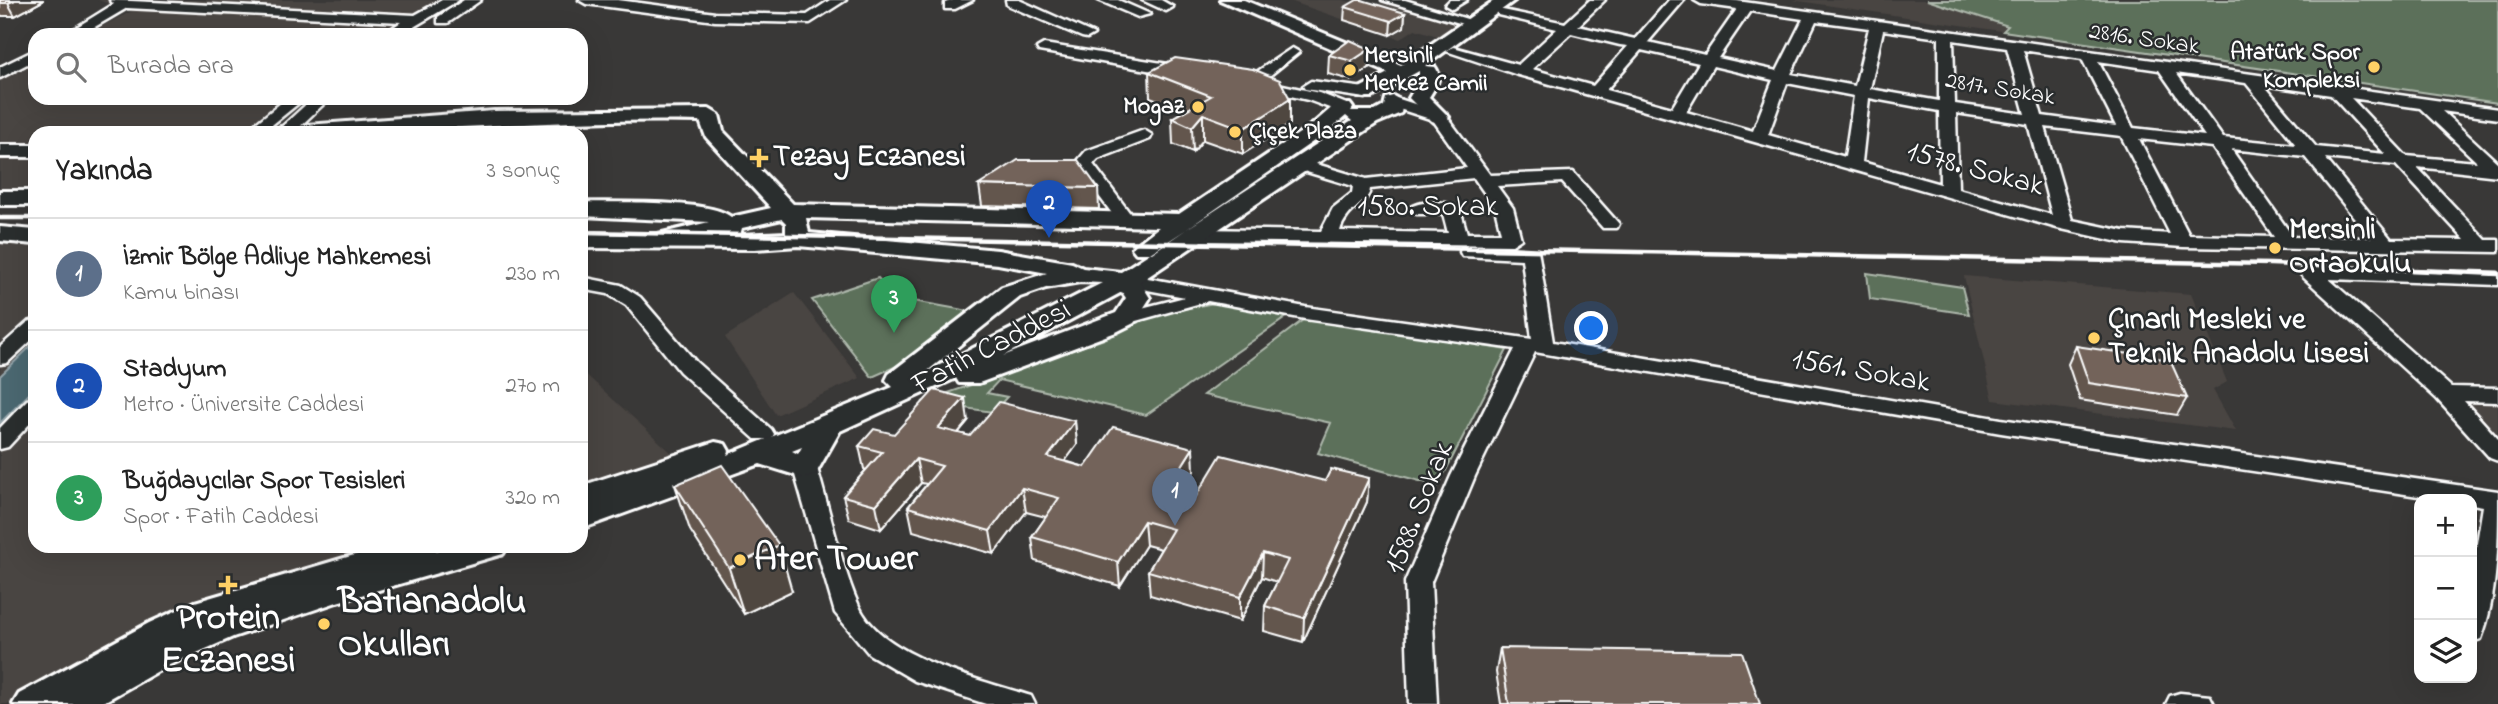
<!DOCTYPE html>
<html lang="tr">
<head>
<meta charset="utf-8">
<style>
	body { margin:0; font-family:"Indie Flower",sans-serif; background:#f6f6f6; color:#222 }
	.controls { position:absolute; right:21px; bottom:21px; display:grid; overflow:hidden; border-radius:14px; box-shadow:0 7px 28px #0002 }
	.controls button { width:63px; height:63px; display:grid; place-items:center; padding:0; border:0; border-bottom:2px solid #e0e0e0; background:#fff; color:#222; font:35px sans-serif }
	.you { position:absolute; left:1592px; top:329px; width:24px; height:24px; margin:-18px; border:5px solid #fff; border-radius:50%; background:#1a73e8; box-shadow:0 0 0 10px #1a73e833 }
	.badge { display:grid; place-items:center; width:46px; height:46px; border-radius:50%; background:#857141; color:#fff; font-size:23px; font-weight:700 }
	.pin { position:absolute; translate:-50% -58px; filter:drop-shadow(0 2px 4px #0008) }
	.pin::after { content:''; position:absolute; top:37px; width:24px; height:21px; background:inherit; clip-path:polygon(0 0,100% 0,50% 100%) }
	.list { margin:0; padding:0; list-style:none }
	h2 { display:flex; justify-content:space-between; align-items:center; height:91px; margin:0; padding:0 28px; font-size:30px }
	h2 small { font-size:23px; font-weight:400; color:#767676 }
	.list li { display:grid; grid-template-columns:46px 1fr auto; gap:21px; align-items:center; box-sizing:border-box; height:112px; padding:0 28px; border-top:2px solid #e0e0e0 }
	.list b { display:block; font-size:26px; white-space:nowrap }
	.list p { margin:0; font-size:23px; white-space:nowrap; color:#767676 }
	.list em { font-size:23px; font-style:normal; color:#767676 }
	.icon { flex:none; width:38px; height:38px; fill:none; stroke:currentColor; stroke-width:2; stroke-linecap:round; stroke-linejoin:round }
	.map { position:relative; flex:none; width:2498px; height:704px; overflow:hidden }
	.search { position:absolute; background:#fff; box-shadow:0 7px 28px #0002; left:28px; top:28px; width:560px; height:77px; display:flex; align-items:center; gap:18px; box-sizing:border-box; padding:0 24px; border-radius:21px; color:#767676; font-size:26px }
	.panel { position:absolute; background:#fff; box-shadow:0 7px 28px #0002; left:28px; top:126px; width:560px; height:427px; border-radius:21px }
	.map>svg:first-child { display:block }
</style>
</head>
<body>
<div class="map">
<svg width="2498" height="704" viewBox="0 0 2498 704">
	<rect width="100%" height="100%" fill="#393837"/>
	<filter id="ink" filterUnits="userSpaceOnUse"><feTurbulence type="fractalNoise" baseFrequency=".0143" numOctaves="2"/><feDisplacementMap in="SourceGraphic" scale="14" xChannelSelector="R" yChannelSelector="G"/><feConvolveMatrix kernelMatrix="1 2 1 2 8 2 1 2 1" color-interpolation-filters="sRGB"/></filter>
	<g filter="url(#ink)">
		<g fill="#4a4542">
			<polygon points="98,0 439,0 385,35 85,35 132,11"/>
			<polygon points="1287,0 1343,0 1373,8 1387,0 1468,23 1447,39 1415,29 1400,39"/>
			<polygon points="1792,0 1926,0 2007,26 2001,31"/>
			<polygon points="35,61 35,98 291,98 249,133 35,133 35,189 0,188 0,79"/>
			<polygon points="0,229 35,231 35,546 386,546 25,704 0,704"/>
			<polygon points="1964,276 2191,294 2227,382 2213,390 2236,431 1993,400"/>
			<polygon points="794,293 860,378 776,415 725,337"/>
			<polygon points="581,370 675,456 581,485"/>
			<polygon points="2456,398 2498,400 2498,445"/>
		</g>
		<g fill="#5c705a" stroke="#aeb8ac" stroke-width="2">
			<polygon points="1927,0 2498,0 2498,103 2003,31 2008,26"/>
			<polygon points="1867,273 1962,287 1969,314 1870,299"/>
			<polygon points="878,278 897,298 975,312 924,354 872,377 812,300"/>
			<polygon points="1219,302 1291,314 1146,415 999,380 987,393 1007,397 993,412 922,402 1104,339 1153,315"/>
			<polygon points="1307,317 1507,350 1438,486 1318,453 1331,423 1204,395"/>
		</g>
		<polygon fill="#4c6771" stroke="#94a4aa" stroke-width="2" points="35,342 35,388 0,423 0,376"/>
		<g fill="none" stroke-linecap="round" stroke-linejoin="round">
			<g stroke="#fff" stroke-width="5">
				<g id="minor">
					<polygon points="110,0 415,15 442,0 459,0 400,35 382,35 401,22 127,8 81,35 64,35 114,4"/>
					<polygon points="464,0 481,0 448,23 438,23 438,17"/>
					<polygon points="579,0 618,0 715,13 807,15 830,0 846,0 810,23 715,21 586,4"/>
					<polygon points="953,0 973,0 955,9 945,9 945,3"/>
					<polygon points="1006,0 1019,0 1094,34 1087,38 1082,37 1007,5"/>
					<polygon points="1098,0 1118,0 1150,14 1138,17"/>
					<polygon points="1142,0 1161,0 1173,7 1166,11"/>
					<polygon points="1382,0 1405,0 1480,23 1473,27"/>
					<polygon points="1450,0 1467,0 1452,9 1445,5"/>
					<path d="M1590,0h15l-27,26 57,13 34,-39h15l-36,42 57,13 32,-46 -36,-5 -7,-4h36l768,109v10l-56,-8 56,52v13l-81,-9 69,73h12v12l-315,-5 -59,-4 -67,-15 -542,-154 -69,-23 7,-4 65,18 39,-36 -59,-14v-6l67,14zM1750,11l53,8 -26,52 -59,-13zM1816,21l53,7 -14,58 -64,-12zM1883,30l56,8v63l-69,-12zM1571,33l49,12 8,1 -35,40 -61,-17zM1953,40l54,8 18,66 -70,-10zM1641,50l58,13 -27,45 -66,-18zM2023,50l59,9 34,67 -74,-10zM2098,61l61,9 46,66 -72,-8zM1713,66l60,14 -20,51 -67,-19zM2176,73l70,10 50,62 -73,-7zM1787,83l67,13 -9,61 -77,-22zM2264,85l67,10 54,59 -69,-7zM1869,98l70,13 1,73 -78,-22zM2351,98l69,10 57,54 -71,-6zM1956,113l72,11 24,91 -94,-26zM2045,127l76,9 49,98 -46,-3 -52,-11zM2139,139l73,8 62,90 -85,-2zM2231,149l74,8 66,81 -78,-1zM2325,158l71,7 69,75 -74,-1z"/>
					<polygon points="1044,44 1187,67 1195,72 1187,77 1039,51 1037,48"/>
					<polygon points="1292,48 1299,52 1268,77 1269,82 1319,93 1349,105 1349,111 1343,113 1308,100 1251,87 1249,84 1255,73"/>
					<polygon points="35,50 35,60 0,78 0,67"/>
					<polygon points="1311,81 1365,88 1373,93 1365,98 1305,89 1303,86"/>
					<path d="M1393,97l52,17 45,61 83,-3 46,52 -2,4h-14l-41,-46 -65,4 16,22 8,31 -9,6 -316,-4 -9,-6 9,-6 125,2 12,-23 19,-15 1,-7 -56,-17 -3,-4 9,-5 63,19 101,-11 -34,-48 -46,-15v-6zM1474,178l21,30 6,25h-34l-7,-24c-9,-9 -43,-9 -52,0l9,5h26l5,19 -108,-2c6,-22 29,-28 30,-42z"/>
					<polygon points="287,98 305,98 262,133 244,133"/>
					<polygon points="313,98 330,98 293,133 275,133"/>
					<polygon points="1144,130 1152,135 1150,139 1098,159 1093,164 1135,220 1126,225 1120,224 1075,164 1086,151"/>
					<path d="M1469,246l69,4 15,92 448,77 497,72c0,48 0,105 -17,148l-9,3v-68l11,-68 -11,-2v-5h-34l-437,-66 -466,-81 -60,124 -44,106 6,122h-28l-4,-122 46,-106 64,-127 -210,-30 -97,-18 -83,23 -10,-6 3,-4 67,-17 -59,-11 -10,-6 10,-6 179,33 227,32 -10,-80 -60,-3 -2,-4 2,-4z"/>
					<polygon points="2310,267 2498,273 2498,285 2329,279 2451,387 2498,388 2498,402 2464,401 2498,439 2498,461 2490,458 2437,399 2303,277 2300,273 2303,269"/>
					<polygon points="581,277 621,285 640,297 696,362 771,429 774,434 771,439 755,439 680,372 626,305 608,294 581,289"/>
					<polygon points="35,320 35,337 7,363 0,364 0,347 28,322"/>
					<polygon points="35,398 35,418 8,447 0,449 0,428 27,400"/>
					<path d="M805,460l8,2 4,6c13,43 24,98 42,138 23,52 123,74 172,90l4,8h-49l-71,-23 -46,-27 -34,-41 -42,-145 4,-6z"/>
					<polygon points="2180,693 2210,696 2214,704 2166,704 2170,696"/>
				</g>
			</g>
			<g stroke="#fff" stroke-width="6">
				<g id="major">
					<path d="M1220,0h24l157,65 94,-65h20l-90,66 10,1c8,11 0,20 -6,30l20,20 -10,6 -7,-2 -23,-23 10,-17v-10l-47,26h-14l-3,-4 3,-4 30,-16z"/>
					<path d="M1393,96l10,6 -2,11 -24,10 -237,159 10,16 -16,25 -18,9 -137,51h-20l-3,-5 -116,53 -25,44 -10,3 -45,-14 -179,65v-43l134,-44 10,2 4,7 -2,4 166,-68 -7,-7 3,-6 113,-87 45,-14 -49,-9 -200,-18 -43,3 -174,-1v-14h77l51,-12 -128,-6v-14c32,1 129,-3 150,15l40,-9 -65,-71 -6,-16c-144,-3 -287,12 -430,12l10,-6 214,-16 215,-2 10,6 4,16 70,73 386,10 134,-90 23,-20h14l3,4 -2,3h24l9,-5 2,-8zM1346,116l6,5 -231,151 -38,-4 -11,-5 -74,-13 -189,-17 -3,-15 353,9 -27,21 4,5h16l175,-121zM782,219l4,4v10l-46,2 2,-7zM1080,282l22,1 -176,89 94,-75 26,-9zM1122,292l4,6 -10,15 -113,43zM802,447l-4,7 -6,-3z"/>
					<rect x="0" y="145" width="35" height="12"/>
					<rect x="0" y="191" width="35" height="14"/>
					<polygon points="0,227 35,230 35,244 0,241"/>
					<polygon points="385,546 439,546 436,551 453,546 508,546 503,554 337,602 233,637 167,666 100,704 13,704 19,694 149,623 195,602"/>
				</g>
			</g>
			<use href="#minor" fill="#2a2d2e" fill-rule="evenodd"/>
			<use href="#major" fill="#2a2d2e" fill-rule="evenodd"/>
			<g stroke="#fff" stroke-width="4.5">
				<polyline points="0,218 35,218"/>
				<polyline points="581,232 2271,264 2498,274"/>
			</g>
		</g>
		<g fill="#63564d" stroke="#fff" stroke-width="2">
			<polygon points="0,0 43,0 43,1 15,16 0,16"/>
			<polygon points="1345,7 1405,13 1404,27 1390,35 1344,20"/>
			<polygon points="1370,49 1369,68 1351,80 1328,74 1329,55"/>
			<polygon points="1149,72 1290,99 1290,124 1243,154 1203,140 1193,152 1173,144 1172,118 1185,110 1150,97"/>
			<polygon points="979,185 1098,188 1099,209 982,206"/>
			<polygon points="2076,346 2187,398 2177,415 2080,400 2068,364"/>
			<polygon points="968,421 958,433 970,436 1075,421 1077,445 1065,461 1085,467 1194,471 1181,492 1196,496 1325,481 1369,478 1367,502 1303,642 1264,631 1265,606 1277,582 1262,577 1240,621 1150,595 1148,571 1161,549 1146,545 1120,586 1035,561 1032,537 1046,517 1026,512 994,554 913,531 908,507 927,484 921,483 881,529 849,519 843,496 866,470 864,469 859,446 894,434"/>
			<polygon points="675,485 792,591 744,614 690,530"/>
			<polygon points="1500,648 1760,704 1501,704 1496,672"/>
		</g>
		<g fill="#50463f" stroke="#fff" stroke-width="2">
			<polygon points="15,0 43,0 43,1 15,16 8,3"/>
			<polygon points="1405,13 1404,27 1390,35 1391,21"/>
			<polygon points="1370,49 1369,68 1351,80 1352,61"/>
			<polygon points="1290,99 1290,124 1243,154 1243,129"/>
			<polygon points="1203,114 1203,140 1193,152 1192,127"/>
			<polygon points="965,398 968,421 943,451 938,428"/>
			<polygon points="1075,421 1077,445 1051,480 1048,457"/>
			<polygon points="1193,448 1194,471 1169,512 1168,488"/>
			<polygon points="916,459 921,483 881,529 876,505"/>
			<polygon points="1369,478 1367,502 1303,642 1304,618"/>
			<polygon points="1022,488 1026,512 994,554 990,531"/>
			<polygon points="1144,521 1146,545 1120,586 1118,562"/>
			<polygon points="779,545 792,591 744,614 729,568"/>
			<polygon points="1263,553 1262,577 1240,621 1240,597"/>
		</g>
		<g fill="#73645a" stroke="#fff" stroke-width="2">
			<polygon points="0,0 15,0 8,3 0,3"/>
			<polygon points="1357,0 1362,0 1405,13 1391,21 1345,7"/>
			<polygon points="1350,40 1370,49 1352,61 1329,55"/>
			<polygon points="1175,58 1253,69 1280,80 1290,99 1243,129 1203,114 1192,127 1172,118 1211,96 1149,72"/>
			<polygon points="1018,160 1078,160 1098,188 979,185"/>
			<polygon points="2076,346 2170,360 2187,398 2089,383"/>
			<polygon points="934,390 965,398 938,428 970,436 999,402 1075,421 1048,457 1085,467 1113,427 1193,448 1168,488 1196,496 1221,455 1325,481 1331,469 1369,478 1304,618 1265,606 1288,560 1263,553 1240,597 1148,571 1173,529 1144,521 1118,562 1032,537 1059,498 1022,488 990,531 908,507 942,466 916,459 876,505 843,496 882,452 859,446 874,429 894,434"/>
			<polygon points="722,465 779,545 729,568 675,485"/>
			<polygon points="1500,648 1742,652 1760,704 1509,704"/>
		</g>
	</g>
	<g fill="#ffd166" stroke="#2a2d2e" stroke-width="2.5">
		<circle cx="2374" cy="67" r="7"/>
		<circle cx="1350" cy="70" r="7"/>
		<circle cx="1198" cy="107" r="7"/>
		<circle cx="1235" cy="132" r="7"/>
		<path d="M755.5 147.5h7v7h7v7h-7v7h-7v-7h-7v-7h7z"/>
		<circle cx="2275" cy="248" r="7"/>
		<circle cx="2094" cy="338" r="7"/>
		<circle cx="740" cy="560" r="7"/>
		<path d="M224.5 574.5h7v7h7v7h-7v7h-7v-7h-7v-7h7z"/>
		<circle cx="324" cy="624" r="7"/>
	</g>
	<g text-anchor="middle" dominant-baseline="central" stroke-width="5" stroke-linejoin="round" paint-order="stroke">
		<g font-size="24" fill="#fff" stroke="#2a2d2e">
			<text transform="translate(2144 40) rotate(8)">2816. Sokak</text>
			<text transform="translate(2000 90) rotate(9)">2817. Sokak</text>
		</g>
		<g font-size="24" font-weight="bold" fill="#fff" stroke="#2a2d2e" text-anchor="end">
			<text x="2360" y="53">Atatürk Spor<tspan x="2360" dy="28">Kompleksi</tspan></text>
			<text x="1364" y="56" text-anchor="start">Mersinli<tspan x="1364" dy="28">Merkez Camii</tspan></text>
			<text x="1184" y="107">Mogaz</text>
			<text x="1249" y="132" text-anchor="start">Çiçek Plaza</text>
		</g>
		<g font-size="30" font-weight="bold" fill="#fff" stroke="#2a2d2e" text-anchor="start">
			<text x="773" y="158">Tezay Eczanesi</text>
			<text x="2289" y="231">Mersinli<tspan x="2289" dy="34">Ortaokulu</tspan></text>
			<text x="2108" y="321">Çınarlı Mesleki ve<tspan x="2108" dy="34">Teknik Anadolu Lisesi</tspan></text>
		</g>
		<g font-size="30" fill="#fff" stroke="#2a2d2e">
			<text transform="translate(1975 170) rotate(15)">1578. Sokak</text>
			<text x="1428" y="208">1580. Sokak</text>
			<text transform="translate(992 348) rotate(-27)">Fatih Caddesi</text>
			<text transform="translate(1861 372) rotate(10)">1561. Sokak</text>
			<text transform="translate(1420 508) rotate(-68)">1588. Sokak</text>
		</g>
		<g font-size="37" font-weight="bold" fill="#fff" stroke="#2a2d2e" text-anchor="start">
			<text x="754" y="560">Ater Tower</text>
			<text x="338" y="603">Batıanadolu<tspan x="338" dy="43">Okulları</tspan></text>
			<text x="228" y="619" text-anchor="middle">Protein<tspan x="228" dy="43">Eczanesi</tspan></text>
		</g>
	</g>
</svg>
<div class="controls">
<button>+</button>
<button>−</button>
<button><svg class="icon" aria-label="layers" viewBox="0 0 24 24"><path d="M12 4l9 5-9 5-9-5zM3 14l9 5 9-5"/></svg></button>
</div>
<div class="you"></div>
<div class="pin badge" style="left:1175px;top:526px;background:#5c6f8a">1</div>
<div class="pin badge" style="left:1049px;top:238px;background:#1a4fb4">2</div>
<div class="pin badge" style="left:894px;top:333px;background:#2e9e5b">3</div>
<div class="search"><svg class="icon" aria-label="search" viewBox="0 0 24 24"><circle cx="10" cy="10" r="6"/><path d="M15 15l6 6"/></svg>Burada ara</div>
<section class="panel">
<h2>Yakında<small>3 sonuç</small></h2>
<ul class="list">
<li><span class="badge" style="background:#5c6f8a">1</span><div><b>İzmir Bölge Adliye Mahkemesi</b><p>Kamu binası</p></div><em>230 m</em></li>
<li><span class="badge" style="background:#1a4fb4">2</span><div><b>Stadyum</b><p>Metro · Üniversite Caddesi</p></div><em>270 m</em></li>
<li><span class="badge" style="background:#2e9e5b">3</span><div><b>Buğdaycılar Spor Tesisleri</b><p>Spor · Fatih Caddesi</p></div><em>320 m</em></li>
</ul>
</section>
</div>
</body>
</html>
